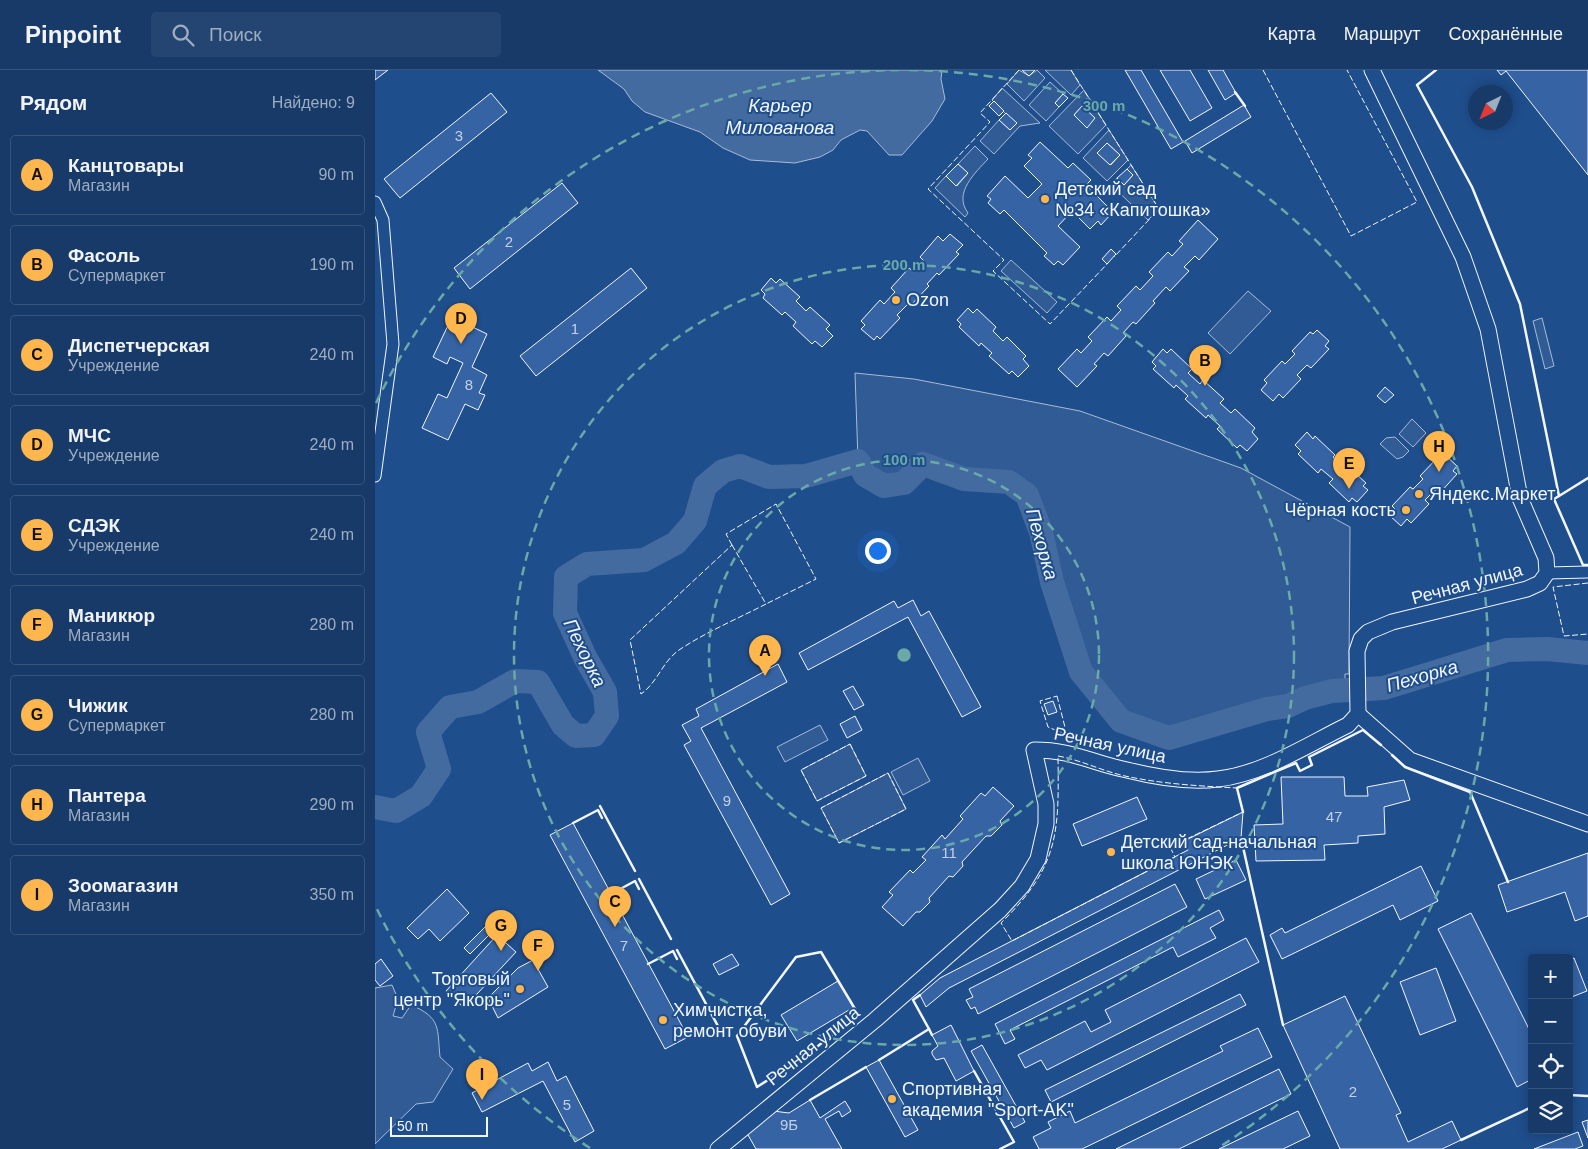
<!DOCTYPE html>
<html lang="ru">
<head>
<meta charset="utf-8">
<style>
	body { margin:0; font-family:Helvetica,sans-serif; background:#244571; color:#f1f3f6 }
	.controls { position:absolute; right:15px; bottom:15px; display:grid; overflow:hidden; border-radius:5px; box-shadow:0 2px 12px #0003 }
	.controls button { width:45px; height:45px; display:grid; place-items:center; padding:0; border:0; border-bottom:1px solid #36547d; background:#173a69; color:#f1f3f6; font:25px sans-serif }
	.compass { position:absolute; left:1093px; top:15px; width:45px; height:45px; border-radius:50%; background:#173a69; box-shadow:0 2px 12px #0003; rotate:223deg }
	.scale { position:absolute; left:15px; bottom:12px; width:98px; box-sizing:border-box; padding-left:5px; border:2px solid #f2f6ff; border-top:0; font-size:14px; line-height:18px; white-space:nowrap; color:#f2f6ff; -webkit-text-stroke:4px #1f4e8c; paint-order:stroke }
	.you { position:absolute; left:502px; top:480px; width:18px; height:18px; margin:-12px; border:4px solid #fff; border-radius:50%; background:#1a73e8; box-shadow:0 0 0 8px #1a73e833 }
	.badge { display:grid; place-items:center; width:32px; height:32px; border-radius:50%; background:#ffb74d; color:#111; font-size:16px; font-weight:700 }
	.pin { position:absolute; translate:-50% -41px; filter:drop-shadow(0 1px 2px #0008) }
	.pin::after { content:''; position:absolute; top:26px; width:18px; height:15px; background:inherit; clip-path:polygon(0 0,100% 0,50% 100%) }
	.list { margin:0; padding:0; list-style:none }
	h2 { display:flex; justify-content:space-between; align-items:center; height:65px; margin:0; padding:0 20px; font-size:21px }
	h2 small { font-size:16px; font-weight:400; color:#9eadc0 }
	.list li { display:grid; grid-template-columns:32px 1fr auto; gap:15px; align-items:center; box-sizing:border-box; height:80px; margin:0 10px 10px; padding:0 10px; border:1px solid #36547d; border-radius:5px }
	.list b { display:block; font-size:19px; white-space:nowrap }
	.list p { margin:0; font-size:16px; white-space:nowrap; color:#9eadc0 }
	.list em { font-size:16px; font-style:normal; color:#9eadc0 }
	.icon { flex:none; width:28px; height:28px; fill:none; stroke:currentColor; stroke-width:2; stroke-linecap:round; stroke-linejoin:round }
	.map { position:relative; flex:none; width:1213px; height:1079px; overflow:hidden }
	header { display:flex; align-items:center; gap:30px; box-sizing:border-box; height:70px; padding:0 25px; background:#173a69; border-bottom:1px solid #36547d }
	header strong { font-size:24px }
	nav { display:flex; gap:28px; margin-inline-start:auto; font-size:18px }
	.search { width:350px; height:45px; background:#244571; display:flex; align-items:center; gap:12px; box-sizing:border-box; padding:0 18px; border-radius:5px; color:#9eadc0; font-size:19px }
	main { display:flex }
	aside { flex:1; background:#173a69 }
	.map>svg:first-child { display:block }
</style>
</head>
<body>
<header>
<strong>Pinpoint</strong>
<div class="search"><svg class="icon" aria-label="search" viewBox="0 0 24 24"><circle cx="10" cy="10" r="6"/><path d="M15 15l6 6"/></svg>Поиск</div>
<nav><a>Карта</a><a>Маршрут</a><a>Сохранённые</a></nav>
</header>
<main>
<aside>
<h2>Рядом<small>Найдено: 9</small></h2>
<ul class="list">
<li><span class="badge">A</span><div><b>Канцтовары</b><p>Магазин</p></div><em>90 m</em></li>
<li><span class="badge">B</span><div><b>Фасоль</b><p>Супермаркет</p></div><em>190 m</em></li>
<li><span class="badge">C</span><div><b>Диспетчерская</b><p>Учреждение</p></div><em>240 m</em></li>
<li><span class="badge">D</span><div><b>МЧС</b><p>Учреждение</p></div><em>240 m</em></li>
<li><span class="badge">E</span><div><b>СДЭК</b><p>Учреждение</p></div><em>240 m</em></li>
<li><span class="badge">F</span><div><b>Маникюр</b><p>Магазин</p></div><em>280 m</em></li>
<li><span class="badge">G</span><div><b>Чижик</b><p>Супермаркет</p></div><em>280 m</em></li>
<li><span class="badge">H</span><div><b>Пантера</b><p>Магазин</p></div><em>290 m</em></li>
<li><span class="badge">I</span><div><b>Зоомагазин</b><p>Магазин</p></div><em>350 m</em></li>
</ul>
</aside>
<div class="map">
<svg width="1213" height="1079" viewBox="0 0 1213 1079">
	<rect width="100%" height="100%" fill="#1f4e8c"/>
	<g fill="#305b95" stroke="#a8bbd7" fill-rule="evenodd">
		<polygon points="644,0 654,6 662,0 670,8 649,31 632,14"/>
		<polygon points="670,0 696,0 705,15 696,25"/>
		<polygon points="675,12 688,24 680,33 684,37 671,51 654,35"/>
		<polygon points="627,18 665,53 645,56 619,84 605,71 624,50 635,60 641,54 617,30"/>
		<path d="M709,20l22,35 -28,29 -29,-28zM707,36l13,12 -9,9 -12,-12z"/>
		<path d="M734,60l19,30 -21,21 -24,-23zM732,73l13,12 -9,10 -14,-12z"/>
		<path d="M600,76l13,13c-13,14 -35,34 -20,54l-3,4 -30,-29 11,-12 11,10 11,-13 -10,-9z"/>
		<polygon points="756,95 784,139 773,150 736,115 742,108 749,115 758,105 752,99"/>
		<polygon points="636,190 682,232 672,243 626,201"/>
		<polygon points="873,221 896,241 855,284 833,263"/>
		<polygon points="1167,248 1179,296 1170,299 1158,251"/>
		<polygon points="480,303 539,309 705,341 866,398 975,457 974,604 970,604 970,620 957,621 930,628 913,636 892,639 794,668 746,651 706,602 677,512 666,462 652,425 634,412 589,409 548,394 529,413 509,416 490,405 483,391"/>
		<polygon points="1037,349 1051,363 1038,377 1024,364"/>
		<polygon points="1020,367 1034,381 1028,387 1022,389 1005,374 1011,368"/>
		<polygon points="445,655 453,670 410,692 402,677"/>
		<polygon points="475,674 491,706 442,731 426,700"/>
		<polygon points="543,688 555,711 528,725 516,702"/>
		<polygon points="513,703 531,739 464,773 446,738"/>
		<path d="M17,915l6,14 -5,17 9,2 9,-13c31,13 26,24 29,52l13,12 -20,33 -17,2 -41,40v-156z"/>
	</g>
	<polygon fill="#446ba0" stroke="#a8bbd7" points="223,0 567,0 566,9 570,29 557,51 527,85 514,85 492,61 485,60 466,70 458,80 445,87 420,93 375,90 348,78 325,62 270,42 257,31 249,19"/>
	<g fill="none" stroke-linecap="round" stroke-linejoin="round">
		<polyline stroke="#446ba0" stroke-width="24" points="0,737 21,741 46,726 64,699 53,662 75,637 103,632 140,611 163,612 188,655 201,666 219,665 232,646 230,622 210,587 190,543 191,507 212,494 269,490 301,473 320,451 330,416 348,401 365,396 394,407 431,406 483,391 490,405 509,416 529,413 548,394 589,409 634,412 652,425 666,462 677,512 706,602 746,651 794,668 892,639 913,636 930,628 957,621 1009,618 1132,580 1172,579 1213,583"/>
	</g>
	<g fill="#3563a3" stroke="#f2f6ff">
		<polygon points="0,0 13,0 0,10"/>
		<polygon points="647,0 660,0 654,6"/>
		<polygon points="750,0 766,0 808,72 796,79"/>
		<polygon points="785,0 815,0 837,38 815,51"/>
		<polygon points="833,0 848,0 861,23 850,30"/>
		<polygon points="1122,0 1213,0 1213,105 1131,1 1126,5"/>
		<polygon points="116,23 132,42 25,128 9,109"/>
		<polygon points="688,24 693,28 684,37 680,33"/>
		<polygon points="619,31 629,41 624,46 614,36"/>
		<polygon points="869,35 876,47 817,83 810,71"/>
		<polygon points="707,36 720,48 712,58 699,45"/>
		<polygon points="631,43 642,53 635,60 624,50"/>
		<polygon points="665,72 693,98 698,93 716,110 711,115 738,142 726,155 723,151 715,159 697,141 683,156 705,177 688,195 683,191 679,195 669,186 672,183 629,140 625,144 613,133 616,129 612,126 630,106 653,128 667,114 649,96 657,88 653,85"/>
		<polygon points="732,73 745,85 735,95 722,83"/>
		<polygon points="583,94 593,103 581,116 571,106"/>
		<polygon points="752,99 758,105 749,115 742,108"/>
		<polygon points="187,113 203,133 95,219 79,198"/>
		<polygon points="823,150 843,169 824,190 820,186 809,197 814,201 795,221 791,217 778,231 780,233 761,254 758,252 748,263 751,266 733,286 729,283 719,294 722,296 702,317 683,299 702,279 706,283 717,271 713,267 732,247 736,251 746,240 742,236 761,216 765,220 778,206 774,202 793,182 797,186 808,174 804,171"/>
		<polygon points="575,164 588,175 581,182 584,184 564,205 562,203 552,214 554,216 535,236 533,234 522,245 525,248 505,269 502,266 499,270 486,259 490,255 486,251 505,230 509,234 520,222 516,218 534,198 539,202 549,191 545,187 563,166 568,171"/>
		<polygon points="736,179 741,184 732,194 727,189"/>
		<polygon points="256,198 272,218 161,306 145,286"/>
		<polygon points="396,208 401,213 405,209 425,227 421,231 431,241 435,237 455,255 451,259 458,266 447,277 440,271 437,274 418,256 421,252 410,242 407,245 388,228 390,224 386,220"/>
		<polygon points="593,238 598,243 602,239 621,257 618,261 628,271 632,267 651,286 648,289 654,296 643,307 637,301 634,304 614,286 617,283 606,273 604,276 584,257 586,254 582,250"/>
		<polygon points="77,247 112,264 97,297 112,305 104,323 110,325 103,340 90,334 73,370 47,358 63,324 72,328 88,293 75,287 72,294 58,287"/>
		<polygon points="942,260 954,271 950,276 954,279 936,298 932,295 922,305 926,309 908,328 904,324 898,331 886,320 892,313 889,310 907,291 910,294 920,284 917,281 935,262 938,264"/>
		<polygon points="788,279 792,283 796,279 817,299 813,303 825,314 828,310 849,329 845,333 856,343 860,339 880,358 877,362 883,369 872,381 865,375 862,378 842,359 845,356 833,345 831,348 810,329 813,326 801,315 799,318 778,299 781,296 777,292"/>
		<polygon points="1010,317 1019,325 1010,333 1002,326"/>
		<polygon points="932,362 938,369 940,366 960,385 958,387 968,398 971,395 991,413 988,416 993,420 982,432 977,428 974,432 954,413 958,409 946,399 943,403 923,384 926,381 920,375"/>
		<polygon points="1070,385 1082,396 1078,401 1082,404 1064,424 1060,420 1050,430 1054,434 1036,453 1032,449 1026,456 1014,445 1020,439 1017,436 1035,417 1038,419 1048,409 1045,406 1063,387 1066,390"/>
		<polygon points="538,530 546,546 554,541 606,637 587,647 533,547 433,600 424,583 519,531 523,538"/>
		<polygon points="403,594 412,612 326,658 415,824 396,835 309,675 316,671 307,655 324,646 321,639"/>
		<polygon points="478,616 489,635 479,640 468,621"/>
		<polygon points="678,631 682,642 673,645 669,634"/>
		<polygon points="480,646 487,660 472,668 465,654"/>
		<polygon points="906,707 969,707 970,726 993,726 992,717 1029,710 1035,730 1009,737 1010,764 983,766 983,773 949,775 950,790 881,791 879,755 908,754"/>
		<polygon points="618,717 639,736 625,751 627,755 616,766 611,766 587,792 588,796 578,807 574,806 554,828 555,832 545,842 541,842 528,856 507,837 518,825 514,822 535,800 538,803 551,790 547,787 567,765 570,769 588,749 585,746 606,723 610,726"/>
		<polygon points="762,727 772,749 707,776 698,754"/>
		<polygon points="868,742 866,768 574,918 551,937 545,925 565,908 813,780 809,771"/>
		<polygon points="198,753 313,967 290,979 175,765"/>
		<polygon points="1213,783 1213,846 1200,851 1190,822 1132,842 1123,815"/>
		<polygon points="861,790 871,810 830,829 821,809"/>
		<polygon points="1046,796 1063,831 1025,850 1018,835 907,889 895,865 907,858 910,863"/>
		<polygon points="800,814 812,837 603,944 600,937 596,939 591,930 598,927 594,919"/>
		<polygon points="72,819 94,843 65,871 54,859 43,869 32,858"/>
		<polygon points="844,840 849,850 835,858 841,868 803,887 798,877 635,960 640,969 630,974 620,954"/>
		<polygon points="1096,843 1157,965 1157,1009 1142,1017 1063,859"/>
		<polygon points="113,854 119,860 95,884 89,878"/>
		<polygon points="122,865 141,882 89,938 71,921"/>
		<polygon points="871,868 884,892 672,1000 666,990 650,998 643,985 710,951 716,962 736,952 730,940"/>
		<polygon points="357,884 364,895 344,905 338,894"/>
		<polygon points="1199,888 1212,921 1194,928 1194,890"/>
		<polygon points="6,889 18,906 5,916 0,910 0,894"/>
		<polygon points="158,890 173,917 123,948 113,928 143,898"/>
		<polygon points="1061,898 1081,951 1045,965 1025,912"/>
		<polygon points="463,911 479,937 422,971 406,945"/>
		<polygon points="865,924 871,935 676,1032 670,1020"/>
		<polygon points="970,926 1026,1043 1021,1045 1033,1072 1077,1051 1086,1070 1067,1079 965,1079 908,955"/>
		<polygon points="576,955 599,1001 581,1011 569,988 561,990 557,984 557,981 563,976 557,965"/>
		<polygon points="883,958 897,987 707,1079 664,1079 658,1067 676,1058 673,1052 695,1041 700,1053 848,981 845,976"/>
		<polygon points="607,975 650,1052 639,1058 596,981"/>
		<polygon points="504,990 543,1060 530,1067 491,997"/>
		<polygon points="173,992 182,1011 191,1006 219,1061 200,1072 168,1011 107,1042 97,1023 153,993 157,1001"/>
		<polygon points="904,999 916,1024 804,1079 741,1079"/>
		<polygon points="435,1030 445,1048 470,1031 476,1041 467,1047 464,1041 450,1049 467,1079 381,1079 369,1058 398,1041 414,1043"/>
		<polygon points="923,1041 935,1066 908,1079 844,1079"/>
		<polygon points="1213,1050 1213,1068 1207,1052"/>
		<polygon points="1203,1062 1208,1076 1200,1079 1159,1079"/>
	</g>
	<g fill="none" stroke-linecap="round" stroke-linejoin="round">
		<g stroke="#f2f6ff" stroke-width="13">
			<g id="minor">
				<polyline points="0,132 8,150 18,274 0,406"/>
				<polyline points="1172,503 1213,502"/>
			</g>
		</g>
		<g stroke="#f2f6ff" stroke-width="17">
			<g id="tertiary">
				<polyline points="983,644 1035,690 1213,754"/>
				<path d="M343,1079l157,-129 125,-110 22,-24 16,-27 8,-35v-20l-12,-54c40,0 57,13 93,20 28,7 61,13 91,9 45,-5 89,-34 130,-54l10,-11 -1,-63 4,-12 7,-7 24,-10 135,-33 13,-6 7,-10 -1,-15 -26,-60 -32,-169 -25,-72 -91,-187"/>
			</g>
		</g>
		<use href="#minor" stroke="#1f4e8c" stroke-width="11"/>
		<use href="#tertiary" stroke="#1f4e8c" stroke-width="15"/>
		<g stroke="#f2f6ff" stroke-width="1" stroke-dasharray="6 2.5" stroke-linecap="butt">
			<polyline points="644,0 605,43 615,52 553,119 629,190 618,201 675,254 734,192"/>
			<polyline points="696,0 784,139 739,187"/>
			<polyline points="888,0 976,166 1042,132 972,0"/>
			<path d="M357,475l34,59c-29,15 -60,28 -87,46 -17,12 -21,32 -38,44l-11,-54z"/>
			<polyline points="357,475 351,464 401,434 441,509 391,534"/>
			<polyline points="1213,513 1178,517 1189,566 1213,564"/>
			<polygon points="682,626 692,665 673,657 665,631"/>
			<polygon points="475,674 491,706 442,731 426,700"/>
			<path d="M683,686c23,4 44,15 67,20 37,8 75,10 112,12l6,24 -73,35 5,10 -163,84 -11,-18c58,-57 58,-89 57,-167z"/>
			<polygon points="513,703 531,739 464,773 446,738"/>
		</g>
		<g stroke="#f2f6ff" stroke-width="2.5">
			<polyline points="1061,0 1042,15 1097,117 1145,234 1184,426 1213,408"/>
			<polyline points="860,22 870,36"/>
			<polyline points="1184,426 1179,429 1208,495 1213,495"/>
			<polyline points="1017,685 1030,697 1095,722 1133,812"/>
			<polyline points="225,736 260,801"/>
			<polyline points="868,742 862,718 921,693 925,701 937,695 934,687 988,660 1006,675"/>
			<polyline points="198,753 223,740 227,748"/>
			<polyline points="866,768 908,955"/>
			<polyline points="264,809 296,869"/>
			<polyline points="236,824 260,811 264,819"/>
			<polyline points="302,880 344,958"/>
			<polygon points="446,882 483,944 428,988 382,1017 362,966 421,887"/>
			<polyline points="273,894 298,881 302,889"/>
			<polyline points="545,925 538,930 554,959"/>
			<polyline points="504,990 554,959 557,965"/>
			<polyline points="599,1001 639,1072 625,1079"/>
			<polyline points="1194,1025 1213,1026"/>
			<polyline points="435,1030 491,997"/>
			<polyline points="1086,1070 1157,1037"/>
		</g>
	</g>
	<g fill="none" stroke="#6aa9a8" stroke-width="2.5" stroke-dasharray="9 6">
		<circle cx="529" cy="585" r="195"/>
		<circle cx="529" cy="585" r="390"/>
		<path d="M215 1078A585 585 0 0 1 1 837M1 333A585 585 0 0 1 524 0M534 0A585 585 0 0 1 843 1078"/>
	</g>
	<g fill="#ffb74d" stroke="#1f4e8c" stroke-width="2">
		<circle cx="670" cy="129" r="5"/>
		<circle cx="521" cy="230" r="5"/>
		<circle cx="1044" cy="424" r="5"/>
		<circle cx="1031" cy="440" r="5"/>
		<circle cx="736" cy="782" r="5"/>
		<circle cx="145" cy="919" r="5"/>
		<circle cx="288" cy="950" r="5"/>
		<circle cx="517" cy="1029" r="5"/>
	</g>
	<g text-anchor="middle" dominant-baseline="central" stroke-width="4" stroke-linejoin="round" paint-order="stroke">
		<g font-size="15" fill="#c3d1e8">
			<text x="84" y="65">3</text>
			<text x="134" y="171">2</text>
			<text x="200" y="258">1</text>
			<text x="94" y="314">8</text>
			<text x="352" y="730">9</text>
			<text x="959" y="746">47</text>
			<text x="574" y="782">11</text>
			<text x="249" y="875">7</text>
			<text x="978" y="1021">2</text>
			<text x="192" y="1034">5</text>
			<text x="414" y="1054">9Б</text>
		</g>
		<g font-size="18" fill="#f2f6ff" stroke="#1f4e8c" text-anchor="start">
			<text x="680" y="119">Детский сад<tspan x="680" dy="21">№34 «Капитошка»</tspan></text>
			<text x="531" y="230">Ozon</text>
			<text x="1054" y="424">Яндекс.Маркет</text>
			<text x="1021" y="440" text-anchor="end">Чёрная кость</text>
			<text x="746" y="772">Детский сад-начальная<tspan x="746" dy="21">школа ЮНЭК</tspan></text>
			<text x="135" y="909" text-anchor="end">Торговый<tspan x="135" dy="21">центр "Якорь"</tspan></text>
			<text x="298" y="940">Химчистка,<tspan x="298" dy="21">ремонт обуви</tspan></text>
			<text x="527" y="1019">Спортивная<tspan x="527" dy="21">академия "Sport-AK"</tspan></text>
		</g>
		<g font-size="18" fill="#f2f6ff" stroke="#1f4e8c">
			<text transform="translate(1092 514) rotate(-15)">Речная улица</text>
			<text transform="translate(735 675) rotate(12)">Речная улица</text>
			<text transform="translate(438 976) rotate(-39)">Речная улица</text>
		</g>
		<g font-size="19" font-style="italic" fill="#f2f6ff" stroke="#1f4e8c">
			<text x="405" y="35">Карьер<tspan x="405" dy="22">Милованова</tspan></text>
			<text transform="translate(667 474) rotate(74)">Пехорка</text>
			<text transform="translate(210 583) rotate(64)">Пехорка</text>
			<text transform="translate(1047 606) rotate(-16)">Пехорка</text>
		</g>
	</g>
	<circle cx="529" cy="585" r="8" fill="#6aa9a8" stroke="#1f4e8c" stroke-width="2.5"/>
	<g font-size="15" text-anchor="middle" font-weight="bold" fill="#6aa9a8" stroke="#1f4e8c" stroke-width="4" stroke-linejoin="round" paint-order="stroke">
		<text x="729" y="41">300 m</text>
		<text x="529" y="200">200 m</text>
		<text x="529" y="395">100 m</text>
	</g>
</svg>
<div class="controls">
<button>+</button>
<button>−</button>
<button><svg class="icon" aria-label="locate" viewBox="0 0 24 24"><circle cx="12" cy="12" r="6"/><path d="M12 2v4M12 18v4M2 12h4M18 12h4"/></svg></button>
<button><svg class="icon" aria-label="layers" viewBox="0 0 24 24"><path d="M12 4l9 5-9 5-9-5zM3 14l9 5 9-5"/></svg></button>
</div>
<svg class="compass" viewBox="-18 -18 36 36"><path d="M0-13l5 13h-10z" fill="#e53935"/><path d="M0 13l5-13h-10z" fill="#9eadc0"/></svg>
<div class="scale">50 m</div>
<div class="you"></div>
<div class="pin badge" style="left:390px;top:606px">A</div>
<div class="pin badge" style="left:830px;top:316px">B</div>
<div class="pin badge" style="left:240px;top:857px">C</div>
<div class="pin badge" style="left:86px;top:274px">D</div>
<div class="pin badge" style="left:974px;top:419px">E</div>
<div class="pin badge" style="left:163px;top:901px">F</div>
<div class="pin badge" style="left:126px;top:881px">G</div>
<div class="pin badge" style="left:1064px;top:402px">H</div>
<div class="pin badge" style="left:107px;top:1030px">I</div>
</div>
</main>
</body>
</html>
